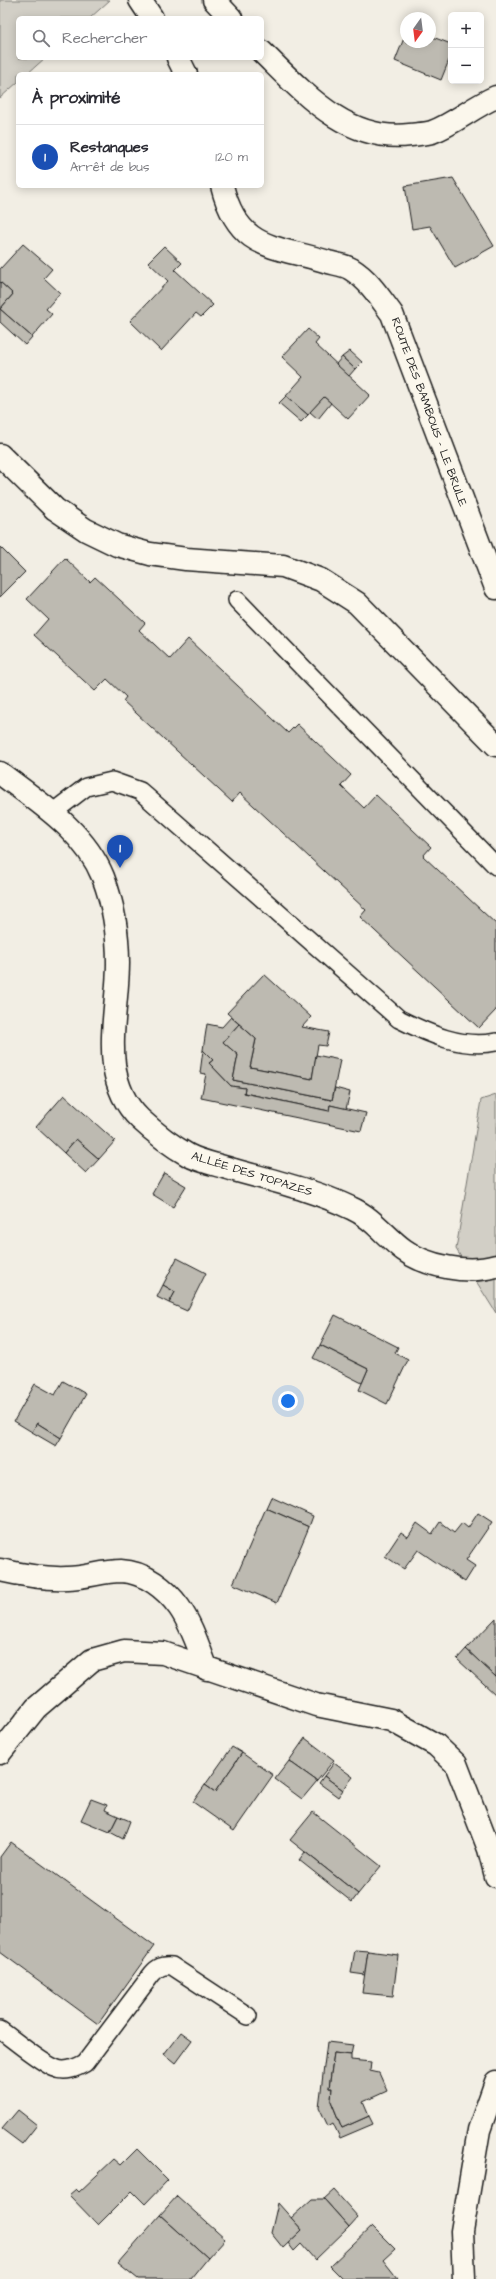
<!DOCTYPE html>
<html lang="fr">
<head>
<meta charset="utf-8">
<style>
	body { margin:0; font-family:"Architects Daughter",sans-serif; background:#f7f7f7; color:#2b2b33 }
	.controls { position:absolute; right:12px; top:12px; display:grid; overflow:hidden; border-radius:6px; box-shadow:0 2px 10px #0003 }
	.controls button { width:36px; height:36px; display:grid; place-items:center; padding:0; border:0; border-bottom:1px solid #e1e1e2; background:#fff; color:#2b2b33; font:20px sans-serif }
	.compass { position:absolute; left:400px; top:12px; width:36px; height:36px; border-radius:50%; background:#fff; box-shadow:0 2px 10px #0003; rotate:194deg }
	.you { position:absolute; left:288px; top:1401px; width:14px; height:14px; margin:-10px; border:3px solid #fff; border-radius:50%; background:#1a73e8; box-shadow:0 0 0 6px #1a73e833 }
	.badge { display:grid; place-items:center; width:26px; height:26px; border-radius:50%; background:#0b8043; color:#fff; font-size:13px; font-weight:700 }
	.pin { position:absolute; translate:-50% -33px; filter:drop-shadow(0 1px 2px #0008) }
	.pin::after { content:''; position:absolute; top:21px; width:14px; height:12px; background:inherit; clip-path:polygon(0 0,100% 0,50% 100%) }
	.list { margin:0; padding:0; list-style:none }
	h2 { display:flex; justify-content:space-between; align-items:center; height:52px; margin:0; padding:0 16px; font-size:17px }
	h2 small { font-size:13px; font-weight:400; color:#7c7c81 }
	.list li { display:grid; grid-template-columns:26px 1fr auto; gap:12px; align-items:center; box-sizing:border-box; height:64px; padding:0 16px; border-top:1px solid #e1e1e2 }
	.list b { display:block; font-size:15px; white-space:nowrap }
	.list p { margin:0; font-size:13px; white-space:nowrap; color:#7c7c81 }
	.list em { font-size:13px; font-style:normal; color:#7c7c81 }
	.icon { flex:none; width:22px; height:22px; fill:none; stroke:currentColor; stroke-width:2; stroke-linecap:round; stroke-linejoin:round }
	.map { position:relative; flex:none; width:496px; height:2279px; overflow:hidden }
	.search { position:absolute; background:#fff; box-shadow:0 2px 10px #0003; left:16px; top:16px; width:248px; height:44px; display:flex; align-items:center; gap:10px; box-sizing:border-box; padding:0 14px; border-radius:6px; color:#7c7c81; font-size:15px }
	.panel { position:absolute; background:#fff; box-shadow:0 2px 10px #0003; left:16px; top:72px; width:248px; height:116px; border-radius:6px }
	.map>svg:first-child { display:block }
</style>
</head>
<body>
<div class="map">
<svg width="496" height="2279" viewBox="0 0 496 2279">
	<rect width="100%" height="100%" fill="#f2eee4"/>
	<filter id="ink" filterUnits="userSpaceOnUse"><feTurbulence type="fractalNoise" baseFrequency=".025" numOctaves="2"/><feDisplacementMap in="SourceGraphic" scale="8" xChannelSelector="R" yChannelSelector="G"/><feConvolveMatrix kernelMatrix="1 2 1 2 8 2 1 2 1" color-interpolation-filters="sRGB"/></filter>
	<g filter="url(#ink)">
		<g fill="#d2cfc6" stroke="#777671">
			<polygon points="0,0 110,0 90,18 18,18 18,58 45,58 27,74 18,74 18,82 0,98"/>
			<polygon points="496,1095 496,1313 456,1249 481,1100"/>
		</g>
		<g fill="#bdbab1" stroke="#1c1c1c">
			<polygon points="406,33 406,42 430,42 430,36 451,44 451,55 441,80 395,61"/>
			<polygon points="453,178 494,246 455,268 430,226 412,229 405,186"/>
			<polygon points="23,244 52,269 44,278 60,293 46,309 52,314 32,337 0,309 13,294 0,282 0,269"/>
			<polygon points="164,246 182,263 175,270 213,305 201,317 196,313 161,351 130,321 168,281 148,262"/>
			<polygon points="0,282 13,294 0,309"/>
			<polygon points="0,309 32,337 25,345 0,322"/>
			<polygon points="308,329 319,339 315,344 370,395 348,419 324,397 308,415 286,396 303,377 282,357"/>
			<polygon points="350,351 362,362 355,369 342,357"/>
			<polygon points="342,357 355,369 349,376 336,364"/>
			<polygon points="286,396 308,415 301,422 279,403"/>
			<polygon points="324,397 331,403 318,419 310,412"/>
			<polygon points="0,547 25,572 0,597"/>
			<polygon points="65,558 90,582 95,577 145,623 139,630 170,659 188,639 288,733 297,724 351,775 341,786 364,808 376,795 431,847 423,856 496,924 496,1010 479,1028 360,917 366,910 240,793 232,802 123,701 126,697 107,679 95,691 34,635 48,619 27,599"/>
			<polygon points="264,974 311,1017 302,1027 329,1032 326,1046 318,1045 312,1079 250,1067 256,1039 227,1013"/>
			<polygon points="231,1017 239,1024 223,1042 238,1055 233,1080 332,1100 335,1088 350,1092 346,1109 330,1105 329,1111 244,1093 245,1088 231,1086 209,1063 213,1060 203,1050 207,1024 222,1027"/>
			<polygon points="239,1024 256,1039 250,1067 312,1079 316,1055 340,1060 332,1100 233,1080 238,1055 223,1042"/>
			<polygon points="203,1050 213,1060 209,1063 231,1086 245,1088 244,1093 329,1111 330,1105 366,1113 361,1131 201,1098 206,1074 200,1073"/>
			<polygon points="64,1095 115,1141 99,1159 76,1139 64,1153 36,1127"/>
			<polygon points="76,1139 99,1159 86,1173 64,1153"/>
			<polygon points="164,1173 186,1186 173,1207 152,1194"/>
			<polygon points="177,1258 206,1273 187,1311 169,1303 175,1292 163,1285"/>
			<polygon points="163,1285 175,1292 169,1303 157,1297"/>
			<polygon points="335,1315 398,1347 395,1353 408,1360 387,1404 359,1390 368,1369 320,1345"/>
			<polygon points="320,1345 368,1369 362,1383 313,1358"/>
			<polygon points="63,1381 86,1394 61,1438 37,1423 32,1432 14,1421 35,1384 55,1395"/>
			<polygon points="37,1423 61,1438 56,1446 32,1432"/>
			<polygon points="271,1497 313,1516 309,1527 266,1508"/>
			<polygon points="266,1508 309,1527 277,1603 233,1584"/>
			<polygon points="478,1513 492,1522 466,1560 475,1566 465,1582 418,1550 404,1569 385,1556 401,1532 408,1537 417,1523 432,1534 440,1522 454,1533 462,1523 468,1528"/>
			<polygon points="496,1618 496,1677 466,1649"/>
			<polygon points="466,1649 496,1677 496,1695 457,1659"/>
			<polygon points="305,1738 334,1760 317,1781 289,1761"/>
			<polygon points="232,1747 242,1753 215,1792 205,1785"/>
			<polygon points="242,1753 273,1775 234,1831 193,1802 205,1785 215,1792"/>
			<polygon points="289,1761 317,1781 302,1799 275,1779"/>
			<polygon points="334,1763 353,1777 343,1790 324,1776"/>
			<polygon points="324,1776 343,1790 338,1797 319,1783"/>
			<polygon points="91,1799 107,1805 105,1810 118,1816 110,1832 81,1820"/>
			<polygon points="313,1812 381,1866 358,1894 290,1840"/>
			<polygon points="118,1816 130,1821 123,1839 110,1832"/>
			<polygon points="11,1842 154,1946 98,2024 0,1952 0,1857"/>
			<polygon points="305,1852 358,1894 352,1902 299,1860"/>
			<polygon points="355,1950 368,1951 365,1975 351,1973"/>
			<polygon points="368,1951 398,1955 393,1996 362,1993"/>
			<polygon points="181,2032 192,2040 175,2063 164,2054"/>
			<polygon points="327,2042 353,2045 351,2055 334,2053 329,2088 332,2088 331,2101 342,2128 369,2116 373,2124 340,2138 333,2123 328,2126 319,2107"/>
			<polygon points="334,2053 351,2055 351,2060 371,2062 370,2071 379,2073 387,2091 363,2102 369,2116 342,2128 331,2101 332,2088 329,2088"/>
			<polygon points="18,2110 37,2125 22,2144 2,2129"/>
			<polygon points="137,2149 168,2180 145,2204 132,2191 98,2225 69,2195 76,2189 79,2192 114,2159 121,2165"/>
			<polygon points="334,2190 358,2217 349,2227 324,2199"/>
			<polygon points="177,2196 225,2239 208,2258 160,2215"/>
			<polygon points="312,2199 324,2199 349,2227 315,2260 301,2244 294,2251 288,2243 302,2230 291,2218"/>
			<polygon points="278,2203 302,2230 283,2248 271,2233"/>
			<polygon points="160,2215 208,2258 191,2279 138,2279 118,2263"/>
			<polygon points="372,2226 395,2249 383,2260 398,2279 343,2279 330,2266"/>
		</g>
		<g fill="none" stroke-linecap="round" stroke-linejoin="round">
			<g stroke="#1c1c1c" stroke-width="20">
				<g id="service">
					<polyline points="237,600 496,866"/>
					<path d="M52,813l34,-26 26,-6 28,10 259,228c30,15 63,30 97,23"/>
					<path d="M0,2030c13,9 41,33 55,38 10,5 21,0 30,-5l67,-89c6,-7 11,-9 20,-8l76,50"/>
				</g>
			</g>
			<g stroke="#1c1c1c" stroke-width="25">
				<g id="minor">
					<path d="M0,1570c22,5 44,9 67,8 18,0 36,-7 54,-7 24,1 45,18 58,36 13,18 20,42 28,62"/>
					<polyline points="464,2279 462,2231 479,2130 496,2082"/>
				</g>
			</g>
			<g stroke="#1c1c1c" stroke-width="25">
				<g id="secondary">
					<polyline points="140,0 152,18"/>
					<polyline points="214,0 231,18"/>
					<path d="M262,52c41,40 85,91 148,83 7,-1 15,-1 22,-3 22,-8 42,-26 64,-35"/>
					<polyline points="178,58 186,74"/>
					<path d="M222,186c17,66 53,59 106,76 7,2 17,3 23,7 18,11 29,29 41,45l104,274"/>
					<polyline points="0,455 55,509 86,530 117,545 150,554 186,559 283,566 321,580 357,603 496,745"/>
					<path d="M0,773c38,29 84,57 103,104 10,26 15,58 15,86 0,52 -21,115 22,156 14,13 32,27 48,36 13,7 31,10 46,15 39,11 80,20 117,38 21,9 35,29 53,42 23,17 64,24 92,16"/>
					<polyline points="0,1753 36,1708 92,1660 124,1651 163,1653 316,1705 391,1720 436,1745 456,1764 489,1849 496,1876"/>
				</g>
			</g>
			<use href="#service" stroke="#fbf7ec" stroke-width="17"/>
			<use href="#minor" stroke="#fbf7ec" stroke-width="22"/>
			<use href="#secondary" stroke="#fbf7ec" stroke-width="22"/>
		</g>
	</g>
	<g text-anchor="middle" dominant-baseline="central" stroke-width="3.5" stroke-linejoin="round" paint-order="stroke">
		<g font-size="12" fill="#1c1c1c" stroke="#fbf7ec">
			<text transform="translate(429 412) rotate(70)">ROUTE DES BAMBOUS - LE BRULE</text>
			<text transform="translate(252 1174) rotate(17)">ALLÉE DES TOPAZES</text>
		</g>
	</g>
</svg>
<div class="controls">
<button>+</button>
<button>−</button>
</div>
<svg class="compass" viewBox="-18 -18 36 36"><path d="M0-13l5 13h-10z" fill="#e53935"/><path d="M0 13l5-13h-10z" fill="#7c7c81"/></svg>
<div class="you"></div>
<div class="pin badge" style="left:120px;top:868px;background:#1a4fb4">1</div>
<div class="search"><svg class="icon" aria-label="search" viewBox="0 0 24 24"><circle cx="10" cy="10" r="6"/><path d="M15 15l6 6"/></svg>Rechercher</div>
<section class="panel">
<h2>À proximité<small></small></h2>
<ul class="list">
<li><span class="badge" style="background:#1a4fb4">1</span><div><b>Restanques</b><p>Arrêt de bus</p></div><em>120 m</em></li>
</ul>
</section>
</div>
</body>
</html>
